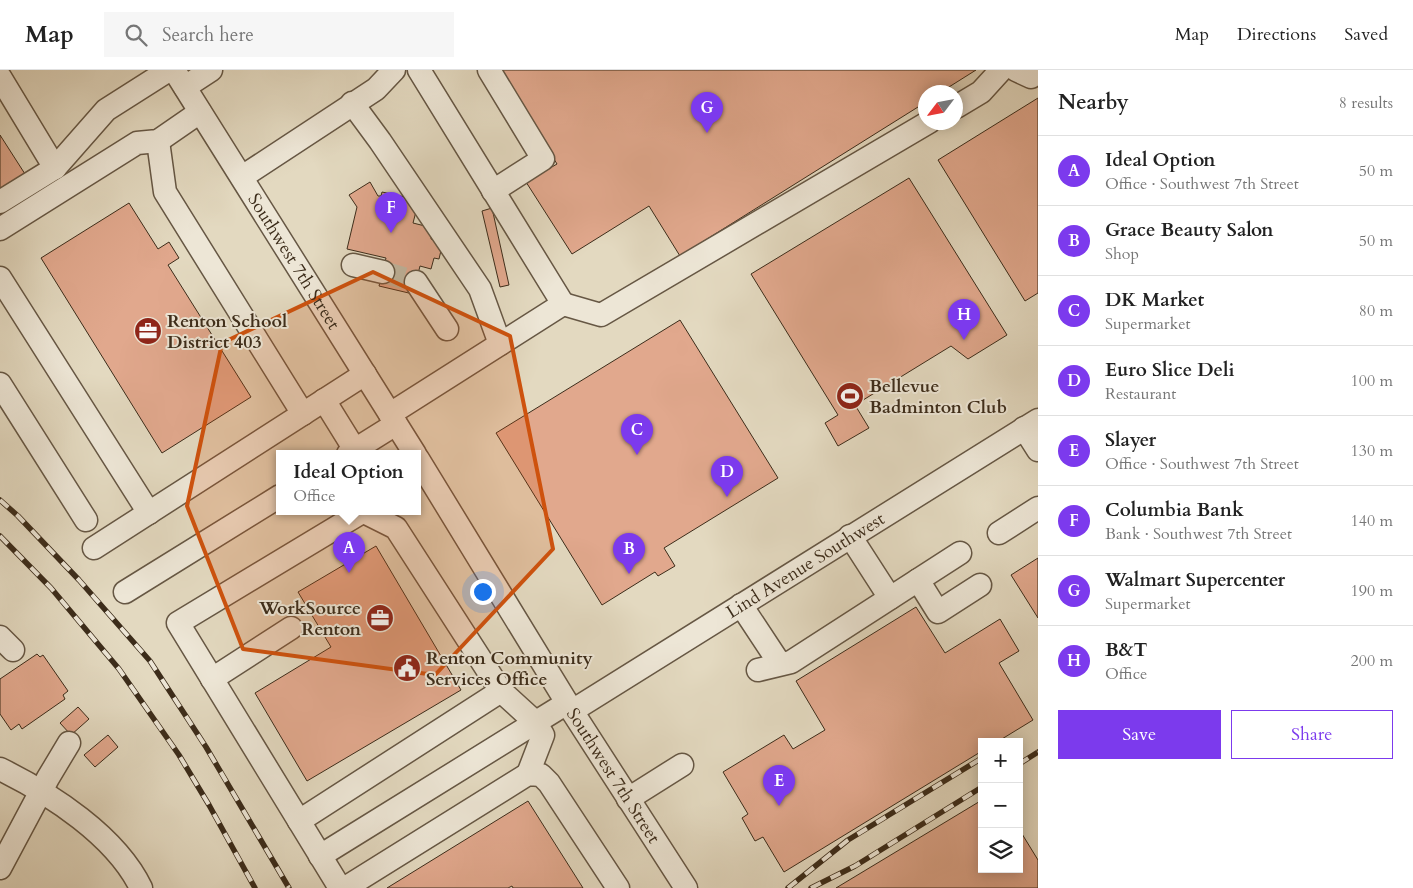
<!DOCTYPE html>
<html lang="en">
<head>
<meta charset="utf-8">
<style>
	body { margin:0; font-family:Cardo,serif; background:#f6f6f6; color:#222 }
	.controls { position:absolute; right:15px; bottom:15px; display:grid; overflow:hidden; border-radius:0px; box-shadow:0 2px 12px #0003 }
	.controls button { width:45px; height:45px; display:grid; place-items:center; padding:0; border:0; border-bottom:1px solid #e0e0e0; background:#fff; color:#222; font:25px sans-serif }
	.compass { position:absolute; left:918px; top:15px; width:45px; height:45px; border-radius:50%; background:#fff; box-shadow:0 2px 12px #0003; rotate:238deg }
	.you { position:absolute; left:482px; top:521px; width:18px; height:18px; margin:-12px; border:4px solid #fff; border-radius:50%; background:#1a73e8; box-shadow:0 0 0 8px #1a73e833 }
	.badge { display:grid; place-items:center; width:32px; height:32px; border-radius:50%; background:#7c3aed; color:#fff; font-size:16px; font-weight:700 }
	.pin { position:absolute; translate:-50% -41px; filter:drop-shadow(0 1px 2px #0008) }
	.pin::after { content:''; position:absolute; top:26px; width:18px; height:15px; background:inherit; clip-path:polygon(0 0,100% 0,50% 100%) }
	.popup { position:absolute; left:276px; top:380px; width:145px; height:65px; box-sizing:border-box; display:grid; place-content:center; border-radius:0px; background:#fff; filter:drop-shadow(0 1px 4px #0005); font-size:16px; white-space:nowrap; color:#767676 }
	.popup b { font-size:19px; color:#222 }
	.popup::after { content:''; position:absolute; left:50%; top:100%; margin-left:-10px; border:10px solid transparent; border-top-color:#fff }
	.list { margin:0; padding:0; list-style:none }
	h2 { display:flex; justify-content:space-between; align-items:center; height:65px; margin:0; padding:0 20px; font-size:21px }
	h2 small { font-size:16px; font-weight:400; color:#767676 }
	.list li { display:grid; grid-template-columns:32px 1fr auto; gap:15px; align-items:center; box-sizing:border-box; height:70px; padding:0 20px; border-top:1px solid #e0e0e0 }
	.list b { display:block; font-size:19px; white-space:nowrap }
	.list p { margin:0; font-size:16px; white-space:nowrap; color:#767676 }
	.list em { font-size:16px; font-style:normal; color:#767676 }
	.actions { display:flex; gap:10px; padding:15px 20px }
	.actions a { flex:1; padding:11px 0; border:1px solid #7c3aed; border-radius:0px; text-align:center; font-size:18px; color:#7c3aed }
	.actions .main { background:#7c3aed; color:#fff }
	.icon { flex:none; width:28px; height:28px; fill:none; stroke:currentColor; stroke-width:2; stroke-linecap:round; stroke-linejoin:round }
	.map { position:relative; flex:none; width:1038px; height:818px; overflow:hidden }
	header { display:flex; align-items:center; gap:30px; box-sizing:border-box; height:70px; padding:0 25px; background:#fff; border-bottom:1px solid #e0e0e0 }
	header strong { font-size:24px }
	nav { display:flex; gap:28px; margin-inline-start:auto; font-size:18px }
	.search { width:350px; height:45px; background:#f6f6f6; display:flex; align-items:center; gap:12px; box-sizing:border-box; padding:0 18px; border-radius:0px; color:#767676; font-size:19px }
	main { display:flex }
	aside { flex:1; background:#fff }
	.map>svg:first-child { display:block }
</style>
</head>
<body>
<header>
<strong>Map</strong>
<div class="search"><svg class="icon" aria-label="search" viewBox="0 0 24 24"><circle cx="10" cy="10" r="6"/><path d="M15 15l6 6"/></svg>Search here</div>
<nav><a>Map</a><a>Directions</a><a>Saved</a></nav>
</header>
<main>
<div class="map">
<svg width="1038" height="818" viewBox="0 0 1038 818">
	<rect width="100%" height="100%" fill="#e3d9c0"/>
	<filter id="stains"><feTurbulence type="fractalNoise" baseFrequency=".004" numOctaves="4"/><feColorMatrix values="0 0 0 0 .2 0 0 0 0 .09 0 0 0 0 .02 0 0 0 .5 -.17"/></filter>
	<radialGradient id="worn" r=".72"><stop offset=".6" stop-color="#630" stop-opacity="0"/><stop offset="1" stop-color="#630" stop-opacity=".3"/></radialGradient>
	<g fill="#e1a88d" stroke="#3c2c1a">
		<polygon points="502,0 976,0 941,22 926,22 926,32 680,186 649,136 572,184 526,112 557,94 500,1"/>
		<polygon points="1038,28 1038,223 1025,231 938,90"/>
		<polygon points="0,65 25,104 0,120"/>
		<polygon points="909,108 1007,265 968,289 951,276 855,335 869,358 838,376 825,353 838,345 751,204"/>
		<polygon points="370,112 378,126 381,126 382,122 419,130 413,153 433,158 431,169 443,172 439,189 434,188 431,199 420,196 413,224 379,216 386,188 347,179 357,137 349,125"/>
		<polygon points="129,133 158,179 169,172 179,188 168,195 251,327 162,383 41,188"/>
		<polygon points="492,138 509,215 500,217 482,141"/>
		<polygon points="680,250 778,408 664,478 675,496 658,506 655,502 602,535 496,363"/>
		<polygon points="376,476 461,620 307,711 255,623 331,577 298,522"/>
		<polygon points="1038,488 1038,548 1011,505"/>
		<polygon points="916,537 945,583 1000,549 1019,581 999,593 1033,650 997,672 982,672 982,681 784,802 763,767 755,771 742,748 748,744 723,702 784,665 793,679 825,660 796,611"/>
		<polygon points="37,584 40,587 43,585 68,621 63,625 65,629 22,659 19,654 11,660 0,644 0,609"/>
		<polygon points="78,637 89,649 71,665 60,653"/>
		<polygon points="108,665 118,677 95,697 84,685"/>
		<polygon points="982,730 982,799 1019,799 1019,759 1038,790 1038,818 836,818"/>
		<polygon points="528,731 583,818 513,818 512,816 508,818 387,818"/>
	</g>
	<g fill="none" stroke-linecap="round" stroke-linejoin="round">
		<polyline stroke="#c2b69f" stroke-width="22" stroke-dasharray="22 11" stroke-linecap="butt" points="383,202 416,212"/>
		<g stroke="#665744" stroke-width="25">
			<g id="minor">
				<path id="s1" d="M174,0l241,384"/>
				<polyline points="419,0 563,234"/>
				<polyline points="489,0 543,89 493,121"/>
				<polyline points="1016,0 1031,7"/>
				<polyline points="0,7 55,98"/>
				<polyline points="185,17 211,0"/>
				<polyline points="352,33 380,71 480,219 500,274"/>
				<polyline points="956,37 981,22 1001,0"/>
				<polyline points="158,71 165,122 303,344"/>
				<polyline points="242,107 376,19 394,0"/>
				<polyline points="0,132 55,98 106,40 169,0"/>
				<polyline points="0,159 137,73 158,71 200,42"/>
				<polyline points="353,195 383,202"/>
				<polyline points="0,208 149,443"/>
				<polyline points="416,212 447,259"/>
				<polyline points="0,314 86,450"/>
				<polyline points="324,330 355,380"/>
				<polyline points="390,344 563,234 601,245 929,52"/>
				<polyline points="1024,358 1038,380"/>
				<polyline points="348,384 396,354"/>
				<path id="s2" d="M418,389l154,252 114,177"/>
				<polyline points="364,442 396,458 501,621 535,652 543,665 528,704"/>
				<polyline points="999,463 1038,438"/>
				<polyline points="850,466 890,528"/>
				<polyline points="94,478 365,304"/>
				<polyline points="918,510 938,542 980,515"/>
				<polyline points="125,522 280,426"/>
				<polyline points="741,535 780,594"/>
				<polyline points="0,567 13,580"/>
				<polyline points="758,600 791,592 960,483"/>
				<polyline points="212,609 291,558"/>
				<path id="s3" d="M572,641l466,-291"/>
				<path d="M0,699c51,25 116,67 141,119"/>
				<polyline points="628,729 682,695"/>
				<polyline points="299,751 501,621"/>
				<polyline points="320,786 567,633"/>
				<polyline points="0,798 48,708 69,673"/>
				<polyline points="340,818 178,553 362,442"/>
				<polyline points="345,818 528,704 541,705 549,713 618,818"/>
			</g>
		</g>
		<use href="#minor" stroke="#ede6d6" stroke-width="22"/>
		<g stroke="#3c2c1a" stroke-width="5.5">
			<g id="rail">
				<polyline points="0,430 18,446 79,510 150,591 206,677 289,818"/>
				<polyline points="0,466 51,518 119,599 179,685 209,735 255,818"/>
				<polyline points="1008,672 1009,671"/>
				<polyline points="1019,694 1038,682"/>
				<polyline points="788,818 848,770 982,688"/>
				<polyline points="811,818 855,796 982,717"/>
			</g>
		</g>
		<use href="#rail" stroke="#ede6d6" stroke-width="4" stroke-dasharray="11" stroke-linecap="butt"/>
	</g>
	<path fill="#ce520e" fill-opacity="0.2" stroke="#ce520e" stroke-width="4" stroke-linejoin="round" d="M373,202l137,64 43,213 -118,126 -192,-26 -56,-143 35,-163z"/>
	<defs>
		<g id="office-disc" transform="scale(1.4375)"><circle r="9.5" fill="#8f2418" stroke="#ede6d6"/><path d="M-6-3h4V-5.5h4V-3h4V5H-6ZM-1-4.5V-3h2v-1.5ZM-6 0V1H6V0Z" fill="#fff"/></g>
		<g id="stadium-disc" transform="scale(1.4375)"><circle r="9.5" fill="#8f2418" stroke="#ede6d6"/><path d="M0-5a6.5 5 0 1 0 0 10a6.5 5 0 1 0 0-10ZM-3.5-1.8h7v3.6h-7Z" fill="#fff"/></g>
		<g id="civic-disc" transform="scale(1.4375)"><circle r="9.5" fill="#8f2418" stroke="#ede6d6"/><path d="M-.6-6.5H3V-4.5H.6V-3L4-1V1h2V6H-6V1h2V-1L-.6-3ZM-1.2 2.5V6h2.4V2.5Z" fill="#fff"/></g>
	</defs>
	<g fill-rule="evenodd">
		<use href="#office-disc" x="148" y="261"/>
		<use href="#stadium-disc" x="850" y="326"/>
		<use href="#office-disc" x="380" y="548"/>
		<use href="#civic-disc" x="407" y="598"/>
	</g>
	<g text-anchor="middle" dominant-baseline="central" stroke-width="4" stroke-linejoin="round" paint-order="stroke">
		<g font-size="18" fill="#3c2c1a" stroke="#ede6d6">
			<text stroke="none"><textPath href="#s1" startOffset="226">Southwest 7th Street</textPath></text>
			<text stroke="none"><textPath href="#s3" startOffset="275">Lind Avenue Southwest</textPath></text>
			<text stroke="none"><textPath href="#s2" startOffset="372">Southwest 7th Street</textPath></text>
		</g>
		<g font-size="18" font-weight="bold" fill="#3c2c1a" stroke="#ede6d6" text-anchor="start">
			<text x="167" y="251">Renton School<tspan x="167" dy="21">District 403</tspan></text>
			<text x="869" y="316">Bellevue<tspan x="869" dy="21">Badminton Club</tspan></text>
			<text x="361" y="538" text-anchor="end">WorkSource<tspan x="361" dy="21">Renton</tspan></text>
			<text x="426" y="588">Renton Community<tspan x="426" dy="21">Services Office</tspan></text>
		</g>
	</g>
	<rect width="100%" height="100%" filter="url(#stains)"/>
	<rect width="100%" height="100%" fill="url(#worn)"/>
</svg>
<div class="controls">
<button>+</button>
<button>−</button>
<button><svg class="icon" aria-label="layers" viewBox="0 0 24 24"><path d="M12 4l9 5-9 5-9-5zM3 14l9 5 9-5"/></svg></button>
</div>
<svg class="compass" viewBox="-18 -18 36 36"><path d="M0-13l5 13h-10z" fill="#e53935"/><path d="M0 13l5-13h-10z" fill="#767676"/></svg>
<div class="you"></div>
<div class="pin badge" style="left:349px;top:503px">A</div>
<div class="popup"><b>Ideal Option</b>Office</div>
<div class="pin badge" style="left:629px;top:504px">B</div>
<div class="pin badge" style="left:637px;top:385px">C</div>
<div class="pin badge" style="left:727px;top:427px">D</div>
<div class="pin badge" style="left:779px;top:736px">E</div>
<div class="pin badge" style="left:391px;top:163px">F</div>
<div class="pin badge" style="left:707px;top:63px">G</div>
<div class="pin badge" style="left:964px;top:270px">H</div>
</div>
<aside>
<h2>Nearby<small>8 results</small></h2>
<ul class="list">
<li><span class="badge">A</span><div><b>Ideal Option</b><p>Office · Southwest 7th Street</p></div><em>50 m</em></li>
<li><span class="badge">B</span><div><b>Grace Beauty Salon</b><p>Shop</p></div><em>50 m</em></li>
<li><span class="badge">C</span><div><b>DK Market</b><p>Supermarket</p></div><em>80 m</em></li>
<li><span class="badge">D</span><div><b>Euro Slice Deli</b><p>Restaurant</p></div><em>100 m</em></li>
<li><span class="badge">E</span><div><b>Slayer</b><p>Office · Southwest 7th Street</p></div><em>130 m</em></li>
<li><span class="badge">F</span><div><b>Columbia Bank</b><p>Bank · Southwest 7th Street</p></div><em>140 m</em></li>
<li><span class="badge">G</span><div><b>Walmart Supercenter</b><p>Supermarket</p></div><em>190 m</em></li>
<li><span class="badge">H</span><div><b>B&amp;T</b><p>Office</p></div><em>200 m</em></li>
</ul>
<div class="actions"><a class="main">Save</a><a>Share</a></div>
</aside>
</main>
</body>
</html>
